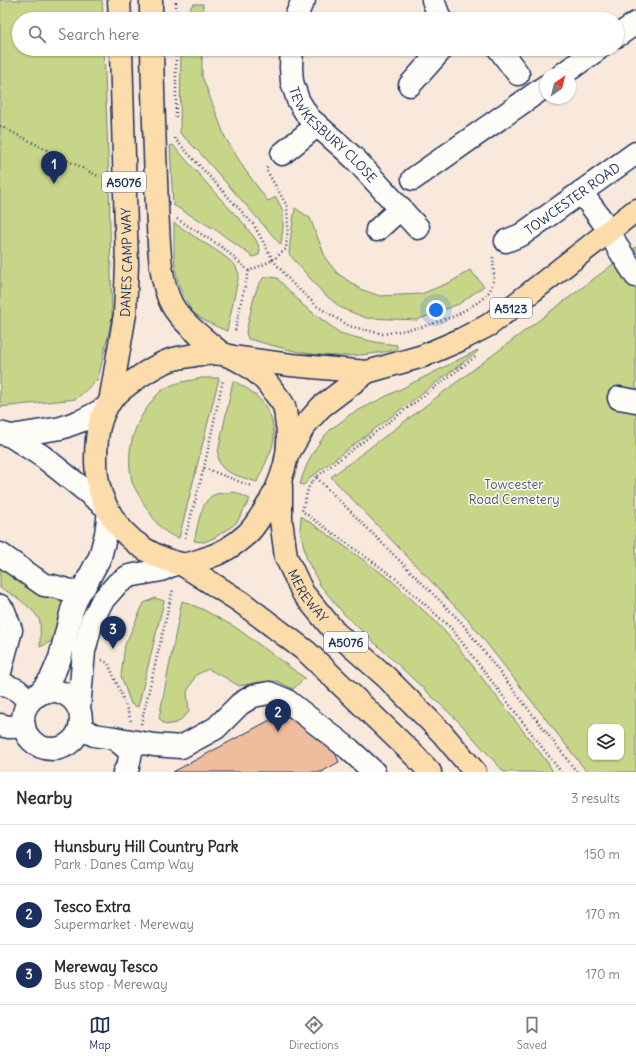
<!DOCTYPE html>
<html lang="en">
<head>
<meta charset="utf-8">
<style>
	body { margin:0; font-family:Delius,sans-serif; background:#f2f2f3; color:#2b2b33 }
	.controls { position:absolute; right:12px; bottom:12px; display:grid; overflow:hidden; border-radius:8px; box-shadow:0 1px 3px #0004 }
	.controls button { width:36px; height:36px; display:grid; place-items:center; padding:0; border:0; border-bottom:1px solid #e1e1e2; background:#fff; color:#2b2b33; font:20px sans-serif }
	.compass { position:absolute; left:540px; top:68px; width:36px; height:36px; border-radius:50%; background:#fff; box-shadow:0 1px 3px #0004; rotate:35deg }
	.you { position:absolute; left:436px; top:310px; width:14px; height:14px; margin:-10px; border:3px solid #fff; border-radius:50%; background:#1a73e8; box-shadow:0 0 0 6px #1a73e833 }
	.badge { display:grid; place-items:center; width:26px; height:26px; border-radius:50%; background:#1b2f5e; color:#fff; font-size:13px; font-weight:700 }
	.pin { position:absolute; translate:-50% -33px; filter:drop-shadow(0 1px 2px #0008) }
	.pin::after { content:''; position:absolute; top:21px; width:14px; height:12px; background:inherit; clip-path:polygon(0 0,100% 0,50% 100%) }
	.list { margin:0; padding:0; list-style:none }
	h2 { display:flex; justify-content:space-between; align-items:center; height:52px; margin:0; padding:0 16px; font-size:17px }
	h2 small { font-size:13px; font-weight:400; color:#7c7c81 }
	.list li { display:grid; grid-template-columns:26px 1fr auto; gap:12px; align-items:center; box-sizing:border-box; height:60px; padding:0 16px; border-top:1px solid #e1e1e2 }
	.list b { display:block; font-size:15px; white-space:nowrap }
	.list p { margin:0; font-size:13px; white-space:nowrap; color:#7c7c81 }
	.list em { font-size:13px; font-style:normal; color:#7c7c81 }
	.icon { flex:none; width:22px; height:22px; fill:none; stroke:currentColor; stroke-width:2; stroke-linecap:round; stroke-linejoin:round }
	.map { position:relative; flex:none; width:636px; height:772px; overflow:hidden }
	.search { position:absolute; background:#fff; box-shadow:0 1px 3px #0004; left:12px; right:12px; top:12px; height:44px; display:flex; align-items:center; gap:10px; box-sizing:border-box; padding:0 14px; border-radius:22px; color:#7c7c81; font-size:15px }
	.sheet { height:232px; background:#fff }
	nav { display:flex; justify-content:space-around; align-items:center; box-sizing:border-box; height:56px; border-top:1px solid #e1e1e2; background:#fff; font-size:11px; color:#7c7c81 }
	nav a { display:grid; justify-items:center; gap:2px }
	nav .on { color:#1b2f5e }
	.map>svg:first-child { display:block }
</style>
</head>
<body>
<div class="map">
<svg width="636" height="772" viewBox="0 0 636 772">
	<rect width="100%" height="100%" fill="#f8e9dc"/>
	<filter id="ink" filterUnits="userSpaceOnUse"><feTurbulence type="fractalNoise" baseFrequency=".025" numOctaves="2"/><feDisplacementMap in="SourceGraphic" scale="8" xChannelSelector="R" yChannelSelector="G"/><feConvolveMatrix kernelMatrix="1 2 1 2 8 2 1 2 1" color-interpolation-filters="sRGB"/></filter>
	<g filter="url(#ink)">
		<g fill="#c7d589" stroke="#718274" fill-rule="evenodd">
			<polygon points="0,0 102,0 103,19 19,19 19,49 104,49 109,182 112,318 98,379 76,399 0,407"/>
			<polygon points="193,4 203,4 203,19 182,19"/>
			<polygon points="181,49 202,49 202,76 225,137 245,170 268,201 276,197 283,211 283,228 281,245 199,152 180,133"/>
			<polygon points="173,145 217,195 244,224 256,240 260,249 259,255 253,257 216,230 173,205 170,146"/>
			<polygon points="295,208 310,218 326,259 337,273 360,289 380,296 421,294 451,282 470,270 484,286 459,304 417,320 366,318 341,308 322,292 289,254 291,235"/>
			<path d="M174,223l49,32 12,10 4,9 -12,57c-10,-4 -26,-11 -34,-19 -3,-3 -5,-8 -7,-11 -14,-24 -12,-52 -12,-78z"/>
			<path d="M636,247v525h-49l-117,-150 -139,-145zM591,727h30v30h-30z"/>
			<path d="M264,277h7l6,1 27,28 36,27 14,4 21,5 22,3v5c-25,4 -51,8 -77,5 -24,-2 -48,-10 -72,-16l-2,-7 8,-35 4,-11z"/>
			<path d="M478,350l-1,2 -166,125 -7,8 -4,-1c6,-20 16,-41 32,-56 6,-4 12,-8 17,-13z"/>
			<path d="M202,378h17l-40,160c-14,-3 -22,-14 -29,-25 -5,-7 -15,-24 -18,-31 -1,-4 -1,-9 -2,-13 -2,-21 3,-39 14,-57 6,-8 12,-18 20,-23 11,-7 25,-8 38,-11z"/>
			<path d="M233,381c20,9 36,23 40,45 0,3 1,7 1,10 0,14 -12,33 -17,46 -10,-3 -29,-8 -35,-15 -4,-5 -4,-10 -4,-15z"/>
			<path d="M235,492l15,7 -13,23 -6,5 -17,11 -10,4 -10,-1c4,-14 6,-42 22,-47 6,-1 13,-1 19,-2z"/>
			<polygon points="301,516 340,543 391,580 436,622 455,643 548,763 553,772 504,772 459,722 344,614 320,585 307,560 300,530"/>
			<path d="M0,566l63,32v11l-11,32 -12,6c0,-6 1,-24 -1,-28 -6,-11 -28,-27 -39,-31z"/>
			<polygon points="155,598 164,601 138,707 131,704 121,676 125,645 144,603"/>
			<polygon points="182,601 202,609 235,627 305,678 293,689 277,681 260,682 239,686 226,678 208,669 196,675 187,692 189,712 177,723 165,725 159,718"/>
		</g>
		<polygon fill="#edbd9e" stroke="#1b2f5e" points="285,712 335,753 339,762 323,771 323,772 173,772"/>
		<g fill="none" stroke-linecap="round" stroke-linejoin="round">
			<g stroke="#1b2f5e" stroke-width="25">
				<g id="minor">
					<polyline points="433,0 440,19"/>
					<polyline points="295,19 302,2 304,0"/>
					<polyline points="617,36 636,23"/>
					<path id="s1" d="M292,49l-1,18 1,15 6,18 11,18 33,29 14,13 62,68"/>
					<polyline points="499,49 518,74"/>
					<polyline points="563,74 598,49"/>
					<polyline points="410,85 442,49"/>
					<polyline points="282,154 309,132 316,124"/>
					<polyline points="413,179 546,86"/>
					<polyline points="581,192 609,230 618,248 636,276"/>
					<polyline points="377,230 401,208"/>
					<path id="s2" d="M506,241l15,-6 115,-82"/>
					<polyline points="619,398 636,401"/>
					<polyline points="0,433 11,436 42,456 106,507"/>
					<polyline points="11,436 61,428 83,420 106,408"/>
					<polyline points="0,554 44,585 53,586 79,593"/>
					<polyline points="0,606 4,611 11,630 0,672"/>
					<polyline points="0,683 17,690 30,701"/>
					<circle cx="52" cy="720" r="29"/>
					<polyline points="38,695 51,679 60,658 72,610 79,593 84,587 100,557 106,534 109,511"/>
					<polyline points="79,709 84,651 92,621 102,601 117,584 129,576 161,570 177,563"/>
					<polyline points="0,725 9,727 24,726"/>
					<polyline points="80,728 94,735 114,738 154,745 181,747 216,728 240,704 253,696 269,693 286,700 349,749 374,772"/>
					<polyline points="114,738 131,752 128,767 124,772"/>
				</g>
			</g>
			<g stroke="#1b2f5e" stroke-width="25">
				<g id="major">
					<polyline points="232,357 291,365 367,372 423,356 460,340 489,325 636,210"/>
					<polyline points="288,454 305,425 321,407 367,372"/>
				</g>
			</g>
			<g stroke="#1b2f5e" stroke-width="25">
				<g id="highway">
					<polyline points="119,0 120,19"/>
					<polyline points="151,0 151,19"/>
					<path d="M152,49c1,53 3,105 5,158 2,29 1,72 15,98 10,18 34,35 50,49"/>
					<path d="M201,354c7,0 15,-1 22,0 16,4 39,20 48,34 4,6 10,12 13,18 1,4 2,9 2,13 7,32 -4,65 -22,92 -5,8 -10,17 -17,23 -12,11 -25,19 -40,24 -7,2 -18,7 -25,6 -4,0 -8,-2 -12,-3 -18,-6 -34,-16 -47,-30 -18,-20 -27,-43 -27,-69 0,-20 1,-38 11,-56 8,-15 46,-40 63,-46 10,-3 21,-4 31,-6z"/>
					<path id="s3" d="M110,402l15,-88 2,-49 -6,-216"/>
					<path id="s4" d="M281,486v34l5,37 17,36 32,39 51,45 56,56 33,39"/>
					<polyline points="183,565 241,602 307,652 413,754 430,772"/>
				</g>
			</g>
			<g stroke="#1b2f5e" stroke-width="2.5" stroke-dasharray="1 3" stroke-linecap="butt">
				<polyline points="176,19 176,0"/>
				<polyline points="176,117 176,49"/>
				<polyline points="0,126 100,177"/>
				<polyline points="175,138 175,139 254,225 273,260 249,271 243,293 235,331"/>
				<polyline points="267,167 267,171 287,206 288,226 286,249 273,260 292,283 317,306 349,326 383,334 422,327 455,316 480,301 490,291 494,279 493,257"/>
				<polyline points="177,219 222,247 249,271"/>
				<polyline points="475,357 316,477 461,622 577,772"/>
				<polyline points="204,468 251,486"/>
				<polyline points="316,477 309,486 302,511 398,580 451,628 561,772"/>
				<polyline points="185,538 204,468 223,379"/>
				<polyline points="102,660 108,663 121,693 131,721"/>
				<polyline points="141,724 173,589"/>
			</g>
			<use href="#minor" stroke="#fdfcf7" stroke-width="22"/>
			<use href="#major" stroke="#fddcac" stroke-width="22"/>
			<use href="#highway" stroke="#fddcac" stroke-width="22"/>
		</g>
	</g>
	<g text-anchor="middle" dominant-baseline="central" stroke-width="3" stroke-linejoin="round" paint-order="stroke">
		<g fill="#fdfcf7" stroke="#5f6c8c" stroke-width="1">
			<rect x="102" y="172" width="44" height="20" rx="3"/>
			<rect x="490" y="298" width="42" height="20" rx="3"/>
			<rect x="324" y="632" width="44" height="20" rx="3"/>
		</g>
		<g font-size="12" font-weight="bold" fill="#1b2f5e">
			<text x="124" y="182">A5076</text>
			<text x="511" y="308">A5123</text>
			<text x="346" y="642">A5076</text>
		</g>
		<g font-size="13" fill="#1b2f5e" stroke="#fdfcf7">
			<text stroke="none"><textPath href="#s1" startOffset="101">TEWKESBURY CLOSE</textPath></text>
			<text stroke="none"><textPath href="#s2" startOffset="79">TOWCESTER ROAD</textPath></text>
			<text stroke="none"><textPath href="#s3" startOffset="141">DANES CAMP WAY</textPath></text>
			<text stroke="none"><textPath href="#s4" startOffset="116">MEREWAY</textPath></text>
		</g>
		<g font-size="13" fill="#465869" stroke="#fdfcf7">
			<text x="514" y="484">Towcester<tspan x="514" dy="15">Road Cemetery</tspan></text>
		</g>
	</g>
</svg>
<div class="controls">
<button><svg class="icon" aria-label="layers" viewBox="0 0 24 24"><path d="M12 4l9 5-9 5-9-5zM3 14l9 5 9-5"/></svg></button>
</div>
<svg class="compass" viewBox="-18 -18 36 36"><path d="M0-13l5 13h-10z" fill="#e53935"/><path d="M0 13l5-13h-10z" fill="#7c7c81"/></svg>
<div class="you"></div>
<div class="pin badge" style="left:54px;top:184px">1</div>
<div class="pin badge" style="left:278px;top:732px">2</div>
<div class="pin badge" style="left:113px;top:649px">3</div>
<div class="search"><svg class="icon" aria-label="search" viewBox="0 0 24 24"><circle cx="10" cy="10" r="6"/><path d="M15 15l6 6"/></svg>Search here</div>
</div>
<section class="sheet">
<h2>Nearby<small>3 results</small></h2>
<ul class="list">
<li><span class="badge">1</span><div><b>Hunsbury Hill Country Park</b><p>Park · Danes Camp Way</p></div><em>150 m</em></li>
<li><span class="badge">2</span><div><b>Tesco Extra</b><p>Supermarket · Mereway</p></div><em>170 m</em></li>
<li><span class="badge">3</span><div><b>Mereway Tesco</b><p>Bus stop · Mereway</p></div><em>170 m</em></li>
</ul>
</section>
<nav>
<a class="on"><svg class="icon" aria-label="map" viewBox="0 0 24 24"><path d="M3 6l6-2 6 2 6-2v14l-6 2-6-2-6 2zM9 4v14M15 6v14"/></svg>Map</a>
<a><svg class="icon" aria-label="directions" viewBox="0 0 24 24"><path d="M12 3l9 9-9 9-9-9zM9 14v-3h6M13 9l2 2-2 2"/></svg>Directions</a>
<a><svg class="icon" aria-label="saved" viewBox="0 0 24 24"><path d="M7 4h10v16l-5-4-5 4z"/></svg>Saved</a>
</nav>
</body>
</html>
